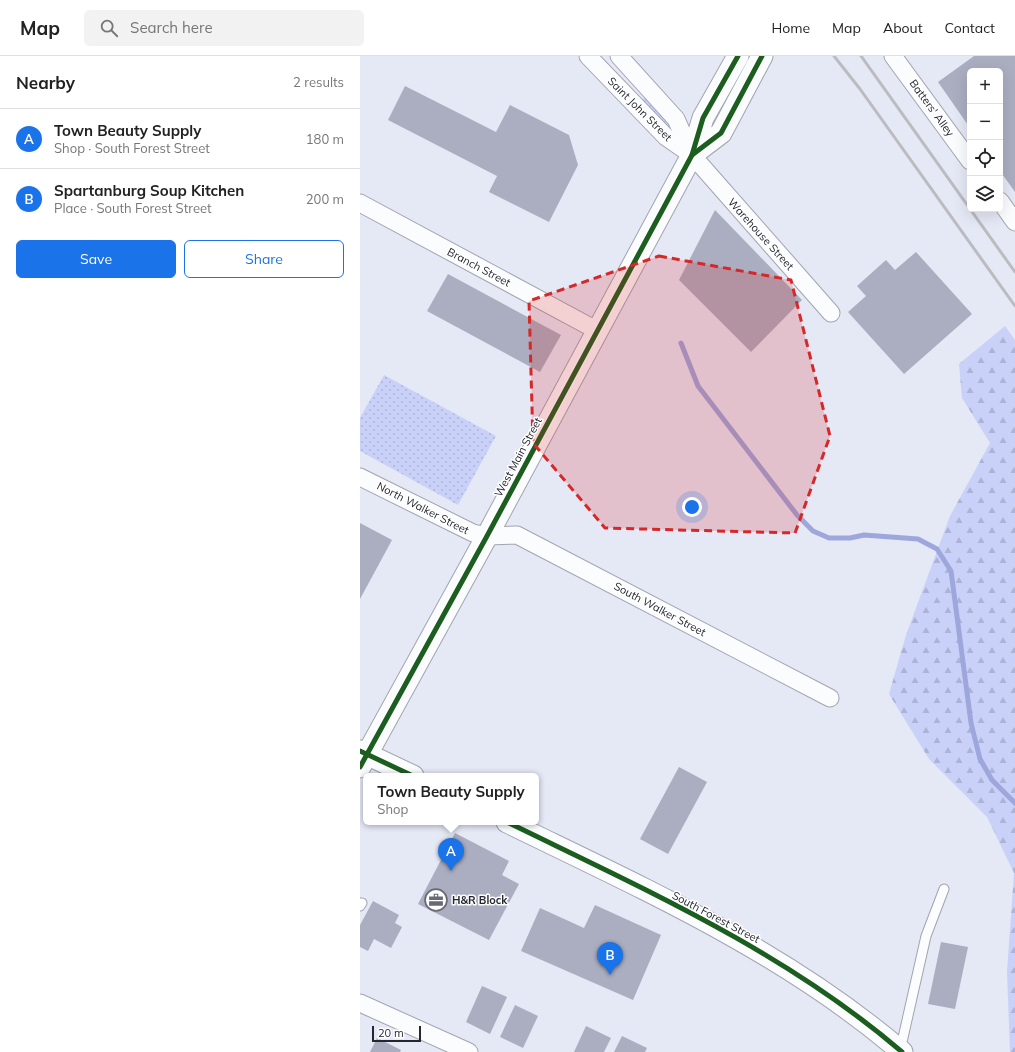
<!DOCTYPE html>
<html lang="en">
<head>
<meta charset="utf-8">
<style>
	body { margin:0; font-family:Mulish,sans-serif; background:#f2f2f2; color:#222 }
	.controls { position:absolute; right:12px; top:12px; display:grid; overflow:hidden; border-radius:6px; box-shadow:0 4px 16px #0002 }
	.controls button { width:36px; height:36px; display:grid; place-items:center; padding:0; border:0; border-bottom:1px solid #e0e0e0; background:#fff; color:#222; font:20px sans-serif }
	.scale { position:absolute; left:12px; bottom:10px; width:49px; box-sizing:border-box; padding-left:4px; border:2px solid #242631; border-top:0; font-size:11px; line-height:14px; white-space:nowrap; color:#242631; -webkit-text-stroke:3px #fff; paint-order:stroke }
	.you { position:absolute; left:332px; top:451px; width:14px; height:14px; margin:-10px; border:3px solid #fff; border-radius:50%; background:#1a73e8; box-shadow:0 0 0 6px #1a73e833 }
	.badge { display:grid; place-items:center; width:26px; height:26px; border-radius:50%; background:#1a73e8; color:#fff; font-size:13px; font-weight:700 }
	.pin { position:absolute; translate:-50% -33px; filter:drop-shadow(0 1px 2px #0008) }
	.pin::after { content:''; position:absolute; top:21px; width:14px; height:12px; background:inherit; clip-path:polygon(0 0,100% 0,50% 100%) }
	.popup { position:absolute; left:3px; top:717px; width:176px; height:52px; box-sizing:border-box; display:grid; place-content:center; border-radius:6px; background:#fff; filter:drop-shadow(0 1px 3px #0005); font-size:13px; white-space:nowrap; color:#767676 }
	.popup b { font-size:15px; color:#222 }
	.popup::after { content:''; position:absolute; left:50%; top:100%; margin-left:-8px; border:8px solid transparent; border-top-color:#fff }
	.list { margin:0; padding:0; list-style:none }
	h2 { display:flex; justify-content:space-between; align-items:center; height:52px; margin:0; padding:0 16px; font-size:17px }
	h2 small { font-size:13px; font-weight:400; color:#767676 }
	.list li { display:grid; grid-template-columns:26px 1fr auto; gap:12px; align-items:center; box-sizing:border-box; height:60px; padding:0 16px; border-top:1px solid #e0e0e0 }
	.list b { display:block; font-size:15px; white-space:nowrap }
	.list p { margin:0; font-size:13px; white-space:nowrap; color:#767676 }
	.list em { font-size:13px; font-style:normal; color:#767676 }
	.actions { display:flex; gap:8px; padding:12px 16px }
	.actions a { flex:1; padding:9px 0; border:1px solid #1a73e8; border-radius:6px; text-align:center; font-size:14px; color:#1a73e8 }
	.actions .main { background:#1a73e8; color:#fff }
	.icon { flex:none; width:22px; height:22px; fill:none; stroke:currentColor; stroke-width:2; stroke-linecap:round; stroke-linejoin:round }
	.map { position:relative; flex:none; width:655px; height:996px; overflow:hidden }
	header { display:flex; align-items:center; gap:24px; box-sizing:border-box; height:56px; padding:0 20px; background:#fff; border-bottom:1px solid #e0e0e0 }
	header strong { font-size:19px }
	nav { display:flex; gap:22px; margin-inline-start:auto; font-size:14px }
	.search { width:280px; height:36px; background:#f2f2f2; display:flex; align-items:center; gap:10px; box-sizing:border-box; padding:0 14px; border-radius:6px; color:#767676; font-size:15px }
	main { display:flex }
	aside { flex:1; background:#fff }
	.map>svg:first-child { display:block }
</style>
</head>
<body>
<header>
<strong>Map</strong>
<div class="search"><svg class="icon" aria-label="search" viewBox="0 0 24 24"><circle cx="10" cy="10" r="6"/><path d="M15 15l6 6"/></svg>Search here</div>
<nav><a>Home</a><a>Map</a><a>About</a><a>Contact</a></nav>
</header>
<main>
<aside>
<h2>Nearby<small>2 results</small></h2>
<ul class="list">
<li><span class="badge">A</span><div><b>Town Beauty Supply</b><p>Shop · South Forest Street</p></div><em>180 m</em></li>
<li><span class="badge">B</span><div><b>Spartanburg Soup Kitchen</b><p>Place · South Forest Street</p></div><em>200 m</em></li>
</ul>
<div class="actions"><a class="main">Save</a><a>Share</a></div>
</aside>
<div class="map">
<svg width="655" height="996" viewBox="0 0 655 996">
	<defs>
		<pattern id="grass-dots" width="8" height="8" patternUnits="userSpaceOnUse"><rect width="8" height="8" fill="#c9d1f9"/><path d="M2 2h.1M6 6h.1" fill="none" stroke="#acb3d6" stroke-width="1.8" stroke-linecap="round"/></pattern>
		<pattern id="forest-firs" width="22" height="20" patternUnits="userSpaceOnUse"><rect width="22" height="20" fill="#c9d1f9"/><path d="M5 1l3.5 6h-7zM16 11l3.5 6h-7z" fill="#acb3d6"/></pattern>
		<pattern id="garden-furrows" width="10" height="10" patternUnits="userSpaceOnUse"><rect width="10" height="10" fill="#c9d1f9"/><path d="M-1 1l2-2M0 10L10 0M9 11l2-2" fill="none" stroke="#acb3d6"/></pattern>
	</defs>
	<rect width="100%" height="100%" fill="#e5e8f5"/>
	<polygon fill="url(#grass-dots)" points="24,319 136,380 98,449 0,395 0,362"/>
	<polygon fill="url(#forest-firs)" points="645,270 655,284 655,996 650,996 647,916 654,817 627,761 569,703 529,638 546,579 590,460 630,387 602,342 599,308"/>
	<polygon fill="url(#garden-furrows)" points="285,41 287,42 315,74 310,76 282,44"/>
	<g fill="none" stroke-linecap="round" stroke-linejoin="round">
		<polyline stroke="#9da7dc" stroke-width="5" points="321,287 338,330 437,459 453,475 469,482 490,482 504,479 558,483 577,493 591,515 611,667 620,703 632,724 655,747"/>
	</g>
	<g fill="#aaaec0">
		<polygon points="614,0 655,0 655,136 640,115 640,15 610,15 610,72 578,26"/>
		<polygon points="45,30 136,76 150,49 209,79 218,109 189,166 129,136 137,120 28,64"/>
		<polygon points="355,154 442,244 391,296 319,224"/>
		<polygon points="556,196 612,258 544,318 488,256 506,240 497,230 526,204 535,214"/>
		<polygon points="88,218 201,279 180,316 67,255"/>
		<polygon points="0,467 32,484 0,543"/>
		<polygon points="319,711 347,726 308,798 280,783"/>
		<polygon points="95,777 149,805 142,819 159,828 129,884 58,848"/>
		<polygon points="13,845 39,859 35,867 42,871 31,892 14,883 8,895 0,891 0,869"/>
		<polygon points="235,849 301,879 273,944 161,895 180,852 224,872"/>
		<polygon points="581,886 608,891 595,953 568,948"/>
		<polygon points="122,930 147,941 130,978 106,966"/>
		<polygon points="155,949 178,960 163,992 140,981"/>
		<polygon points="226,970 251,982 244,996 214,996"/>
		<polygon points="262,980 287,992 285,996 254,996"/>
		<polygon points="17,982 41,994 40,996 10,996"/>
	</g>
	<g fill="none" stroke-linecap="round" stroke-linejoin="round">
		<g stroke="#a2a4af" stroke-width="11">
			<g id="service">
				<polyline points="0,847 2,847 0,850"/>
				<polyline points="540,995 566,880 584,833"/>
			</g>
		</g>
		<g stroke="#a2a4af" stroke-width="19">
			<g id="minor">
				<polyline points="228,0 306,81 332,99 471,257"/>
				<polyline points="259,0 316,63 332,99"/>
				<polyline points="533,0 610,105"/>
				<polyline points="640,145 655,166"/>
				<polyline points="0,147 238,275"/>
				<polyline points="0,421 113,477 127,480 157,479 470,642"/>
				<polyline points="0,947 109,996"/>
			</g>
		</g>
		<g stroke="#a2a4af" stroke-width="23">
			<g id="tertiary">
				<polyline points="332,99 361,77 402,0"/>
				<polyline points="0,695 53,720"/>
				<polyline points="0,711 127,480 332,99 343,62 378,0"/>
				<path d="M147,766c137,67 279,130 395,230"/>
			</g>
		</g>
		<use href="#service" stroke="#fbfcfe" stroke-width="9"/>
		<use href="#minor" stroke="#fbfcfe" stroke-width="17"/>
		<use href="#tertiary" stroke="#fbfcfe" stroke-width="21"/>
		<g stroke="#bbbcbf" stroke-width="3">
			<polyline points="474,0 500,33 655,250"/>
			<polyline points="501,0 655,216"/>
		</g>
		<g stroke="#fff" stroke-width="8">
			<g id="cycleway">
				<polyline points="332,99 361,77 402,0"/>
				<polyline points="0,695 53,720"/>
				<polyline points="0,711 127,480 332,99 343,62 378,0"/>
				<path d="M147,766c137,67 279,130 395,230"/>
			</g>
		</g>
		<use href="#cycleway" stroke="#1b5e20" stroke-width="5"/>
	</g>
	<path fill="#d62828" fill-opacity="0.2" stroke="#d62828" stroke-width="3" stroke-dasharray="8 5" stroke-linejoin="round" d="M299,200l132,24 39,156 -35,97 -190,-5 -72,-85 -4,-142z"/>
	<defs>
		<g id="office-ring" transform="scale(1.15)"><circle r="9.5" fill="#fff" stroke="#686a76" stroke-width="1.5"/><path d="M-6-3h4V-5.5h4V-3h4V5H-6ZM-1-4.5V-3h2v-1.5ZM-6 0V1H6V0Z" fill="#686a76"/></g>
	</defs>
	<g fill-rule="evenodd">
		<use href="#office-ring" x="76" y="844"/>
	</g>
	<g text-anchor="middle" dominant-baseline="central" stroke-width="3" stroke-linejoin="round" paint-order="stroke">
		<g font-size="11" fill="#242631" stroke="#fff">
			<text transform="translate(572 52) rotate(54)">Batters' Alley</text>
			<text transform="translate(280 53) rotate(45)">Saint John Street</text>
			<text transform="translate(401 178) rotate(48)">Warehouse Street</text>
			<text transform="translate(119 211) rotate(28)">Branch Street</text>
			<text transform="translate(158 401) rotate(-62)">West Main Street</text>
			<text transform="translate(63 452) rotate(27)">North Walker Street</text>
			<text transform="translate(300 553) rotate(28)">South Walker Street</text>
			<text transform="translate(356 861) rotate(28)">South Forest Street</text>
		</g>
		<g font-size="11" font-weight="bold" fill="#242631" stroke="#fff" text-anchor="start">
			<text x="92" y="844">H&amp;R Block</text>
		</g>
	</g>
</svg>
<div class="controls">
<button>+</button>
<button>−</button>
<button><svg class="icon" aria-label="locate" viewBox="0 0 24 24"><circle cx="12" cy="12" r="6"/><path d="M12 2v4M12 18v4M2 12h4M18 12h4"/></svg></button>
<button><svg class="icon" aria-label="layers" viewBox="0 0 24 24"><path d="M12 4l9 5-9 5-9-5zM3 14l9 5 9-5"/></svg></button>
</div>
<div class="scale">20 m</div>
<div class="you"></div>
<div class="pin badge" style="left:91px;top:815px">A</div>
<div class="popup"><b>Town Beauty Supply</b>Shop</div>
<div class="pin badge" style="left:250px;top:919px">B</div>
</div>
</main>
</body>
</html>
